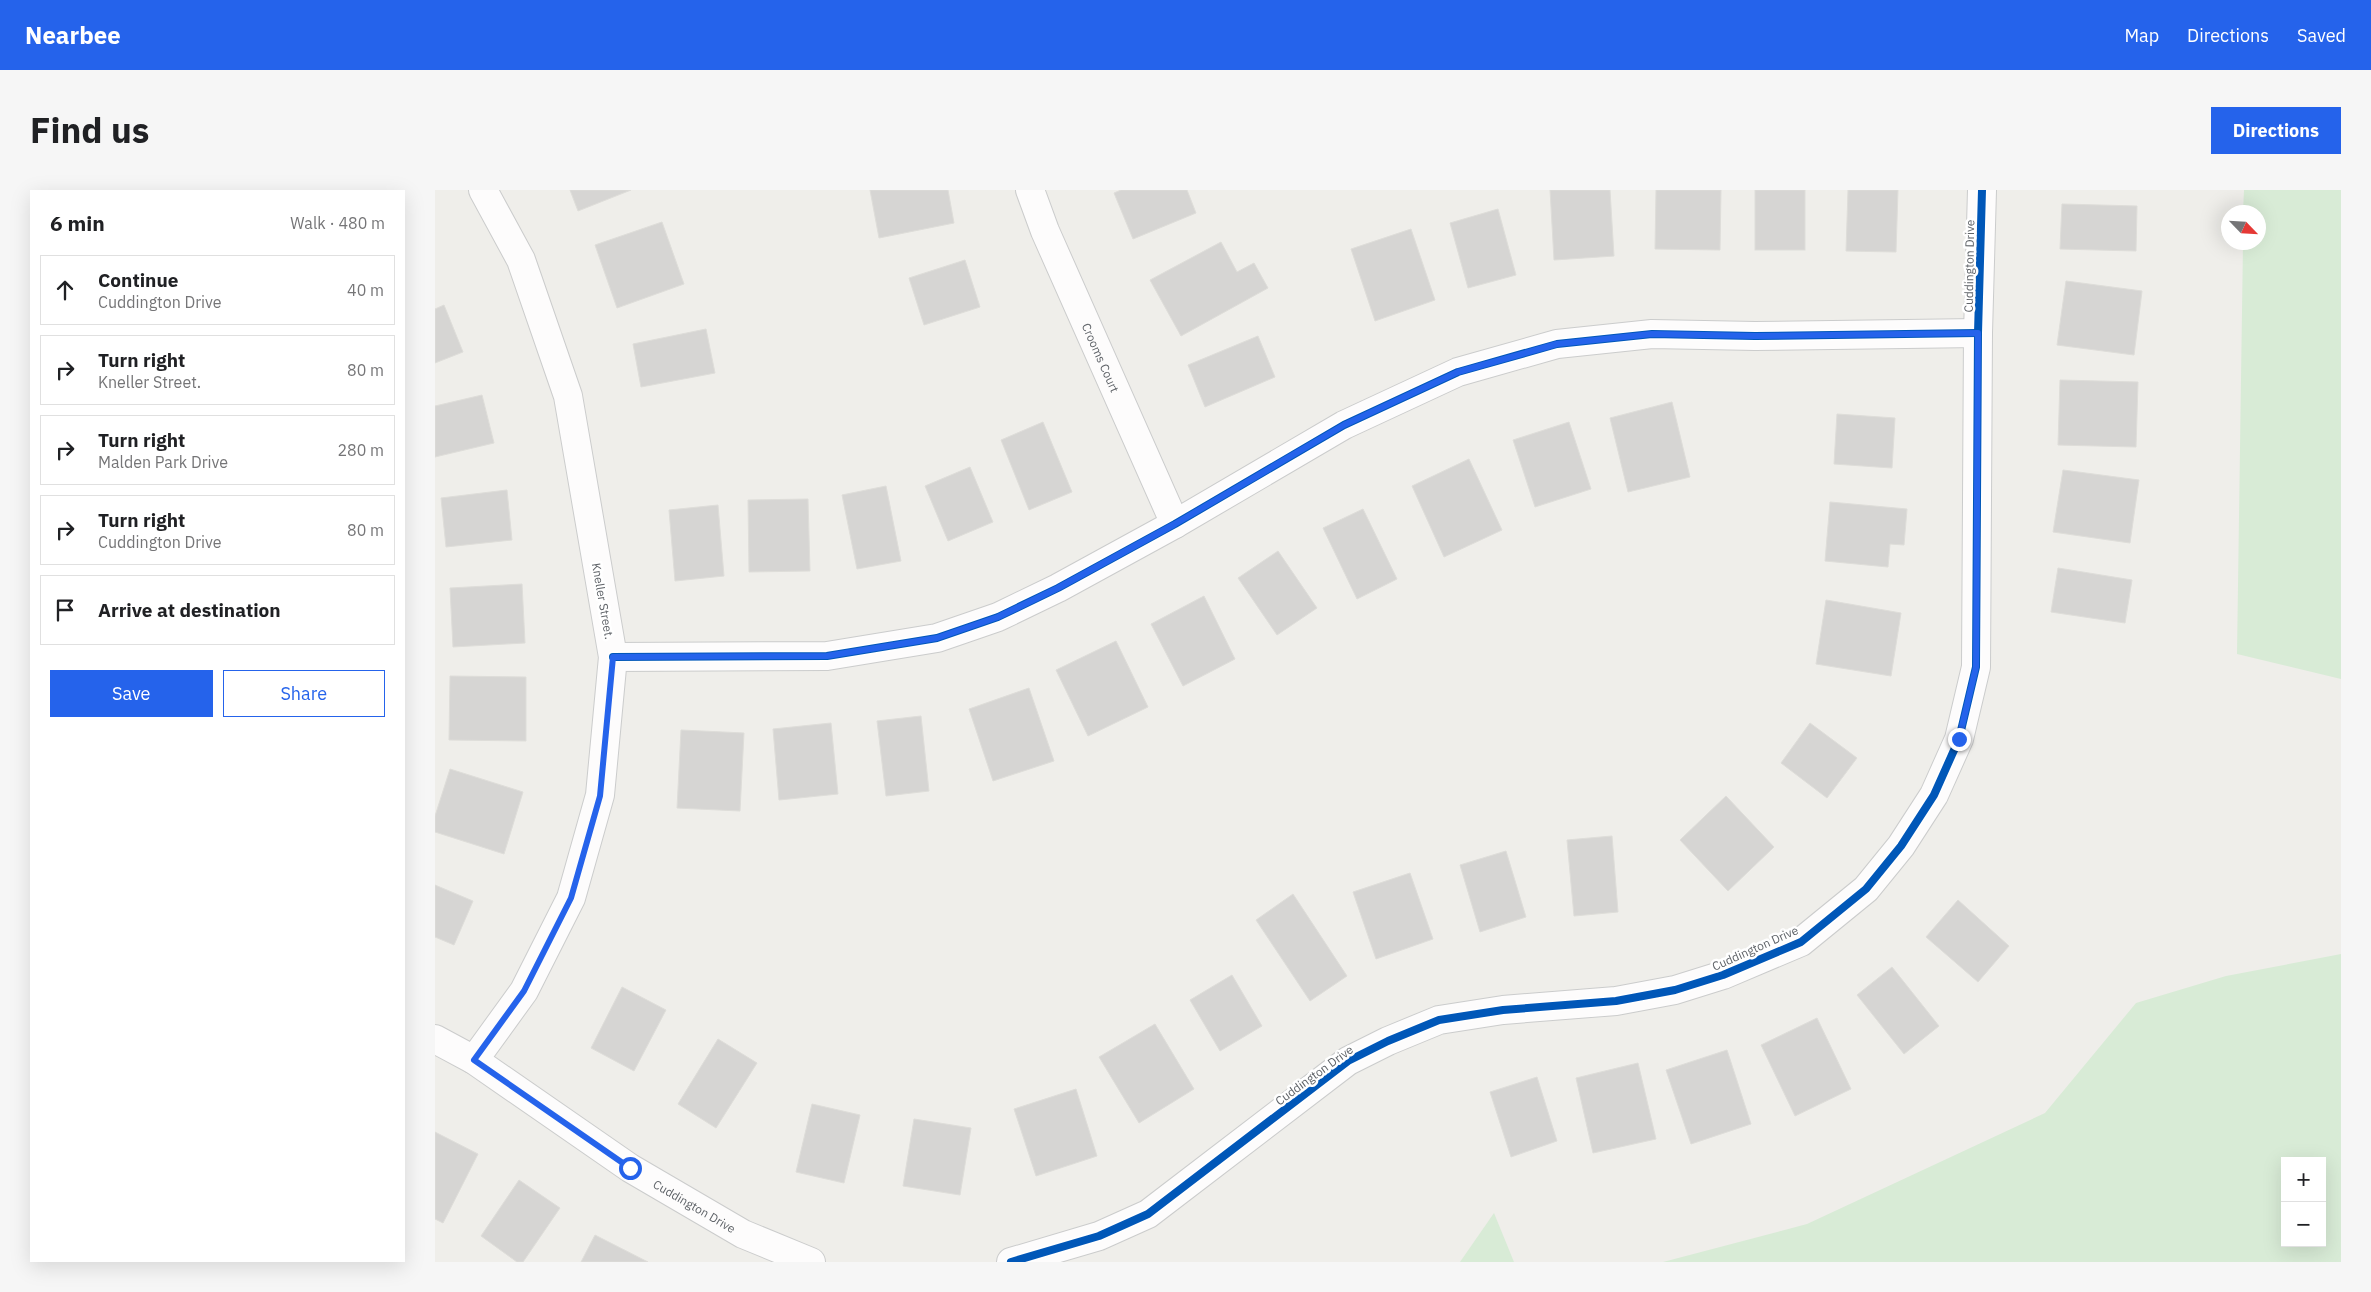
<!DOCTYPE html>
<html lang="en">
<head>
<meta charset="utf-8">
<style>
	body { margin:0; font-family:"IBM Plex Sans",sans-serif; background:#f6f6f6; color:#202124 }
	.controls { position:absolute; right:15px; bottom:15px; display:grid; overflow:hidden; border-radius:0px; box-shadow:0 5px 20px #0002 }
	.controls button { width:45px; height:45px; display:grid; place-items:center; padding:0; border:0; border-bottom:1px solid #e0e0e0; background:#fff; color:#202124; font:25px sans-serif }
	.compass { position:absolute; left:1786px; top:15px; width:45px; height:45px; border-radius:50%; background:#fff; box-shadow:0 5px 20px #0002; rotate:115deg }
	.stop { position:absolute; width:15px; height:15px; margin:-11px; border:4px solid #2563eb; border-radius:50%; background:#fff }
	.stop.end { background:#2563eb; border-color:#fff; box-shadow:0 1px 5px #0008 }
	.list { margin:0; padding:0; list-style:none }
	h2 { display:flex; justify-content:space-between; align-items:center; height:65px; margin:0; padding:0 20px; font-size:21px }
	h2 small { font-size:16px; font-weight:400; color:#757577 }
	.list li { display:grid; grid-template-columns:32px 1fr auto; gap:15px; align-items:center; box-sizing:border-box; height:70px; margin:0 10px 10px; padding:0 10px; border:1px solid #e0e0e0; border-radius:0px }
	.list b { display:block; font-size:19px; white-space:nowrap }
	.list p { margin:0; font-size:16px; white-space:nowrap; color:#757577 }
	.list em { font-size:16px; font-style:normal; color:#757577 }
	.actions { display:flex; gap:10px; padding:15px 20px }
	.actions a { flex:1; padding:11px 0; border:1px solid #2563eb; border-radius:0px; text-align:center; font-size:18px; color:#2563eb }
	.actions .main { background:#2563eb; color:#fff }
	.icon { flex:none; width:28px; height:28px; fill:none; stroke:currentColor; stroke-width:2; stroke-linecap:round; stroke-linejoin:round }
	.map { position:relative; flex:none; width:1906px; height:1072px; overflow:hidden; border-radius:0px }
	header { display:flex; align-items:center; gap:30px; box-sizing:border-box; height:70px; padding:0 25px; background:#2563eb; color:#fff }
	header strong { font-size:24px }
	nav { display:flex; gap:28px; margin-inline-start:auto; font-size:18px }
	.intro { display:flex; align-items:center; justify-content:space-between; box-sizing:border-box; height:120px; padding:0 30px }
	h1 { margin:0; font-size:35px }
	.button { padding:12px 22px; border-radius:0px; background:#2563eb; color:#fff; font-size:18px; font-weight:700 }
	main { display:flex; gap:30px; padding:0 30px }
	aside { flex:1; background:#fff; border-radius:0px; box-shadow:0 5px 20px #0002 }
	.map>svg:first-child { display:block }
</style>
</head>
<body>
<header>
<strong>Nearbee</strong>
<nav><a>Map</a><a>Directions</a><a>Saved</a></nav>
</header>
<div class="intro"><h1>Find us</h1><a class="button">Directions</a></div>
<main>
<aside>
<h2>6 min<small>Walk · 480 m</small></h2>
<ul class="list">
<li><svg class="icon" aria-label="ahead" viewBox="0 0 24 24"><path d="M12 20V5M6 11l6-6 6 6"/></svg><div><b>Continue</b><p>Cuddington Drive</p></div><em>40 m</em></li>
<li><svg class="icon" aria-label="right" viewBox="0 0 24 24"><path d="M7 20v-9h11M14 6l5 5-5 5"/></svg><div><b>Turn right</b><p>Kneller Street.</p></div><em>80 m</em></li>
<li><svg class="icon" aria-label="right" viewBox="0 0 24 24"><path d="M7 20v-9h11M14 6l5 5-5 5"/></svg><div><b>Turn right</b><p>Malden Park Drive</p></div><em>280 m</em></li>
<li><svg class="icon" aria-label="right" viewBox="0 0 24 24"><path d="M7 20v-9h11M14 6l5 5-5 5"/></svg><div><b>Turn right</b><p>Cuddington Drive</p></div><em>80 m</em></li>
<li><svg class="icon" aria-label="arrive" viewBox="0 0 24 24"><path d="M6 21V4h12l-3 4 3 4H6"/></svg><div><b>Arrive at destination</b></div></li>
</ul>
<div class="actions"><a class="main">Save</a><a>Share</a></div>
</aside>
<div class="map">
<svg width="1906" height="1072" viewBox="0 0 1906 1072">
	<rect width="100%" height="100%" fill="#efeeea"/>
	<g fill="#d8ebd6" fill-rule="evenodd">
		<polygon points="1809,0 1906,0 1906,489 1802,464 1808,53 1824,52 1824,22 1808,22"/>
		<path d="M1906,764v308h-678l144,-38 238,-111 91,-110 90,-27zM1850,971h37v82h-37z"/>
		<polygon points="1059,1023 1079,1072 1025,1072"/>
	</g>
	<g fill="#d6d5d3" stroke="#deddd9">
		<polygon points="135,0 196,0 143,21"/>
		<polygon points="435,0 513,0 519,33 444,48"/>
		<polygon points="686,0 752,0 761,23 698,49 679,3"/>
		<polygon points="1115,0 1175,0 1179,66 1119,70"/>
		<polygon points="1221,0 1286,0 1285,60 1220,59"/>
		<rect x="1320" y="0" width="50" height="60"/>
		<polygon points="1413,0 1463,0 1461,62 1411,61"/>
		<polygon points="1627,14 1702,16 1701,61 1625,59"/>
		<polygon points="1063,19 1081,85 1033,98 1015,33"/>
		<polygon points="227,32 249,94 182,118 160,55"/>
		<polygon points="976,39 1000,110 940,131 916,59"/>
		<polygon points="786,52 802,82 819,73 833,98 746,146 715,90"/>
		<polygon points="530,70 545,117 489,135 474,88"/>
		<polygon points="1631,91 1707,101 1699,165 1622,155"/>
		<polygon points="9,115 28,162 0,173 0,119"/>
		<polygon points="271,139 280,183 206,197 198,154"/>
		<polygon points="823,146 840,187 770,217 753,175"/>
		<polygon points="1625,190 1703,192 1701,257 1623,255"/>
		<polygon points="47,205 59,253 0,267 0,216"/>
		<polygon points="1237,212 1255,287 1193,302 1175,228"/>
		<polygon points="1402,224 1460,228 1457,278 1399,274"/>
		<polygon points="608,232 637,302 594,320 566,250"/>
		<polygon points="1134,232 1156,299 1100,317 1078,250"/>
		<polygon points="1034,269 1067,340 1009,367 977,296"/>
		<polygon points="535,277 558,332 513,351 490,296"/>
		<polygon points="1628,280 1704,290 1695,353 1618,342"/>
		<polygon points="451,296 466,371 422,379 407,305"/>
		<polygon points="72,300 77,350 11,357 6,308"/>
		<polygon points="373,309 375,381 314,382 313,310"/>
		<polygon points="1395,312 1472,319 1469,355 1455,354 1453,377 1390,371"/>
		<polygon points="283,315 289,386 240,391 234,320"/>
		<polygon points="928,319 962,389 922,409 888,338"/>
		<polygon points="843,361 882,418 842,445 803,388"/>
		<polygon points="1623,378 1697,390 1690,433 1616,422"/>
		<polygon points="87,394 90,453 18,457 15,398"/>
		<polygon points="769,406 800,469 748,496 716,434"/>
		<polygon points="1391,410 1466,423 1456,486 1381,474"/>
		<polygon points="681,451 713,517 653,546 621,480"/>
		<polygon points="15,486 91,487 91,551 14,550"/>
		<polygon points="594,498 619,571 558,591 534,519"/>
		<polygon points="486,526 494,601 451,606 442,531"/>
		<polygon points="396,533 403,604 344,610 338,539"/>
		<polygon points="1375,533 1422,568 1392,608 1346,573"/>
		<polygon points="246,540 309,543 305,621 242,618"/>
		<polygon points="15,579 88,602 69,664 0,642 0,626"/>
		<polygon points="1291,606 1339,657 1293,701 1245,650"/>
		<polygon points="1177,646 1183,722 1139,726 1132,650"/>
		<polygon points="1071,661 1091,727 1045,742 1025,675"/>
		<polygon points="975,683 998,749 941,769 918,702"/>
		<polygon points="0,695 38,711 19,755 0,747"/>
		<polygon points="858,704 912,786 875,811 821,730"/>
		<polygon points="1523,710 1574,756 1543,792 1491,747"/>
		<polygon points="1457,777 1504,836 1469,864 1422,805"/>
		<polygon points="797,785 827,836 785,861 755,810"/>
		<polygon points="187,797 231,820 199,881 156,858"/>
		<polygon points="1382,828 1416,899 1360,926 1326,855"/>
		<polygon points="720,834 759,899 704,933 664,867"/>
		<polygon points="283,849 322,873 281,938 243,914"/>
		<polygon points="1292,860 1316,934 1256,954 1231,880"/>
		<polygon points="1203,873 1221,949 1158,963 1141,888"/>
		<polygon points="1102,887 1122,951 1076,967 1055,902"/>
		<polygon points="641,899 662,966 601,986 579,919"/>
		<polygon points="377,914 425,925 409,993 361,982"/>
		<polygon points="479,929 536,938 525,1005 468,996"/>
		<polygon points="0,942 43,964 8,1033 0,1029"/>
		<polygon points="84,990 125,1018 88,1072 82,1072 46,1046"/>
		<polygon points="160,1045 213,1072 146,1072"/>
	</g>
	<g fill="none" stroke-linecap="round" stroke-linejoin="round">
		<g stroke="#cbcccc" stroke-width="30">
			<g id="street">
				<path id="s1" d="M595,0l15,41 130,293"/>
				<polyline points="178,467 392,466 502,448 563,427 623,398 740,334 909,235 1023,182 1122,154 1217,144 1320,146 1543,143"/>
				<path id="s2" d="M0,849l39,21 156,108 113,66 68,28"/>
				<polyline points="39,870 89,801 136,708 165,605 178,467 133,206 86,70 48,0"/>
				<polyline points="576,1072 664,1046 713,1024 913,871 953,851 1004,830 1068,820 1181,811 1240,800 1288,785 1366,752 1431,699 1466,656 1499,605 1524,549 1541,477 1543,143 1547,0"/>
			</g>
		</g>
		<use href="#street" stroke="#fdfcfc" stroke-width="28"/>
		<g stroke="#fff" stroke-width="11">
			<g id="cycleway">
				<polyline points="178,467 392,466 502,448 563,427 623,398 740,334 909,235 1023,182 1122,154 1217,144 1320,146 1543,143"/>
				<polyline points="576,1072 664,1046 713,1024 913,871 953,851 1004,830 1068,820 1181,811 1240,800 1288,785 1366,752 1431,699 1466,656 1499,605 1524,549 1541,477 1543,143 1547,0"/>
			</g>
		</g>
		<use href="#cycleway" stroke="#0057b8" stroke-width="8"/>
	</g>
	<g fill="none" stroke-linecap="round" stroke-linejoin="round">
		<polyline stroke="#2563eb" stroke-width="6" points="195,978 39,870 89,801 136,708 165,606 178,467 392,466 502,448 563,427 623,398 740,334 909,235 1023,182 1122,154 1217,144 1320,146 1543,143 1541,477 1524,549"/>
	</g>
	<g text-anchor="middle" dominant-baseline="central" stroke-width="5" stroke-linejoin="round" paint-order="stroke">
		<g font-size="12" fill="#5f6368" stroke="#fff">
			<text transform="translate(1534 76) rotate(-89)">Cuddington Drive</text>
			<text stroke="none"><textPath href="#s1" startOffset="182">Crooms Court</textPath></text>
			<text transform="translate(168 411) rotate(80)">Kneller Street.</text>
			<text transform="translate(1320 758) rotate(-24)">Cuddington Drive</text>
			<text transform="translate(879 885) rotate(-36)">Cuddington Drive</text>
			<text stroke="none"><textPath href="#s2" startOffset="309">Cuddington Drive</textPath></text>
		</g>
	</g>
</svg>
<div class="controls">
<button>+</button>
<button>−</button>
</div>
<svg class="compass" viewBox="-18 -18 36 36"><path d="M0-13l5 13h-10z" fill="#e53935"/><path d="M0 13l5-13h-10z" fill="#757577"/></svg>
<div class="stop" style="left:195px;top:978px"></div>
<div class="stop end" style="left:1524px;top:549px"></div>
</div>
</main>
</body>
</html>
